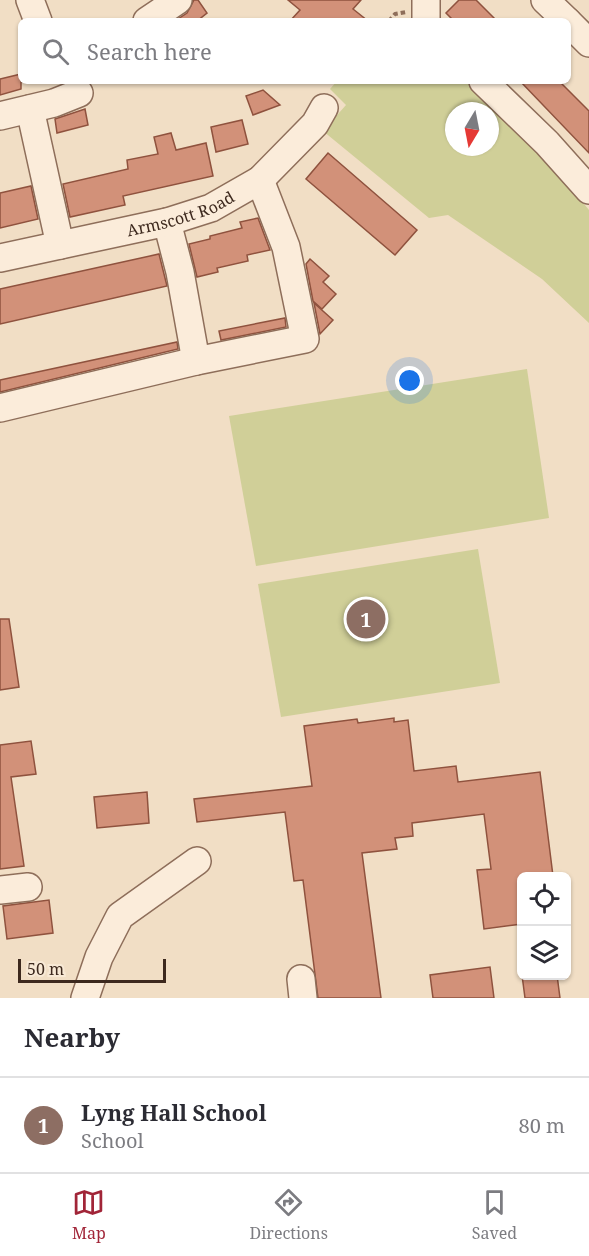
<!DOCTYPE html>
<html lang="en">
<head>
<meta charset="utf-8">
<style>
	body { margin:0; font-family:"Noto Serif",serif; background:#f7f7f7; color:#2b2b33 }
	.controls { position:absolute; right:18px; bottom:18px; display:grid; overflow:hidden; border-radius:9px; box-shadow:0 2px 4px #0004 }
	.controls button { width:54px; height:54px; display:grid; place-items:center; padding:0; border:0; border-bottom:2px solid #e1e1e2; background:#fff; color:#2b2b33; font:30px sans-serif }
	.compass { position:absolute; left:445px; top:102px; width:54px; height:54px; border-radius:50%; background:#fff; box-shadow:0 2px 4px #0004; rotate:190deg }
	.scale { position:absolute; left:18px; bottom:15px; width:148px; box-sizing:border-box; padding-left:6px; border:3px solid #3d291e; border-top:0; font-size:16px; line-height:21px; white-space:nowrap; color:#3d291e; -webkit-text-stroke:4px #f8e9d6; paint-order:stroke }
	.you { position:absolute; left:410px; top:381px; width:21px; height:21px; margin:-15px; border:4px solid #fff; border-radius:50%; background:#1a73e8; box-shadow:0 0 0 9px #1a73e833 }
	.badge { display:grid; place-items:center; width:39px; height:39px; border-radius:50%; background:#a12538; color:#fff; font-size:20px; font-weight:700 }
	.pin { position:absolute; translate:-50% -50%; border:3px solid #fff; box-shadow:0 2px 6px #0006 }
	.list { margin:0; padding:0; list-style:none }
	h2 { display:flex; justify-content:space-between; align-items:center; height:78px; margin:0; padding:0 24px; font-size:26px }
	h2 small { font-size:20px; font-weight:400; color:#7c7c81 }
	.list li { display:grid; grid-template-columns:39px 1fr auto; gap:18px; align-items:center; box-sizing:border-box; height:96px; padding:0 24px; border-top:2px solid #e1e1e2 }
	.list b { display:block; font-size:22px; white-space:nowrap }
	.list p { margin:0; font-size:20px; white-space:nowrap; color:#7c7c81 }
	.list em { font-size:20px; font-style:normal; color:#7c7c81 }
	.icon { flex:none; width:33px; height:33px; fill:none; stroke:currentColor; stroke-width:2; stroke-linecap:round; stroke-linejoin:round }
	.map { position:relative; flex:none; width:589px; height:998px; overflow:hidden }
	.search { position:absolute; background:#fff; box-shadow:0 2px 4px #0004; left:18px; right:18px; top:18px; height:66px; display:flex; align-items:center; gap:15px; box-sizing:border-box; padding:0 21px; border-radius:9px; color:#7c7c81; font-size:22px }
	.sheet { height:174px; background:#fff }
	nav { display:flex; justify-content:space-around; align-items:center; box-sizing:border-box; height:84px; border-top:2px solid #e1e1e2; background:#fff; font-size:16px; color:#7c7c81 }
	nav a { display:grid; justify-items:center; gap:3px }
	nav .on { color:#a12538 }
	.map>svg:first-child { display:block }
</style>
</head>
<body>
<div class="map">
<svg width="589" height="998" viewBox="0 0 589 998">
	<rect width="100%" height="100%" fill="#f1dec5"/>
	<g fill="#d0cf98" fill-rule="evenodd">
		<path d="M337,81h131l75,74 46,55v113l-47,-44 -94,-64 -19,3 -106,-87 23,-26 -16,-16zM454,111h36v36h-36z"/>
		<polygon points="527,369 549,518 256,566 229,416"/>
		<polygon points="478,549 500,683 281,717 258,584"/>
	</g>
	<g fill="#d29179" stroke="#8f523e" stroke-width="1.5">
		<polygon points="194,0 198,0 207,13 197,21 175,21 187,13"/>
		<polygon points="288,0 361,0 353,9 368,21 290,21 300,10"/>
		<polygon points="459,0 476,0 497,21 454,21 446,13"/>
		<polygon points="21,74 21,89 0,95 0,79"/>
		<polygon points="520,81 559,81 589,111 589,153"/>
		<polygon points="263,90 280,105 253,115 246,96"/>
		<polygon points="85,109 88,125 57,133 55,119"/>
		<polygon points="242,120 248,144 216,152 211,127"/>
		<polygon points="171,133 176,150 206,143 213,176 123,196 125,205 70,217 63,184 128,169 127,160 158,154 154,137"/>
		<polygon points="328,153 417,230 395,255 306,179"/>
		<polygon points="31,186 38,219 0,228 0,193"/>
		<polygon points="258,218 270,250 247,255 248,261 217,268 218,272 197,277 189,244 210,239 210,236 242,228 240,222"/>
		<polygon points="159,254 167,286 0,324 0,289"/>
		<polygon points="310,259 329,276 323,282 336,294 322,309 313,301 306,264"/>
		<polygon points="314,303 333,320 320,334"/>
		<polygon points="285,318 286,327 221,340 219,331"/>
		<polygon points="177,342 178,349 0,392 0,380"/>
		<polygon points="0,619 9,619 19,687 0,690"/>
		<polygon points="394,718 394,722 408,720 414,771 456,766 458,782 540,772 553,876 522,876 522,924 484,929 477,870 491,869 484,814 412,823 413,836 395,838 397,849 362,853 381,998 318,998 303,880 294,881 285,812 197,822 194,799 312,786 304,726 357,719 358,723"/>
		<polygon points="31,741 36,774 11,777 24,866 0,869 0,745"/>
		<polygon points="147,792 149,823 97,828 94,797"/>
		<polygon points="49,900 53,933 7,939 3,906"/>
		<polygon points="490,967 494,998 433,998 430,975"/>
		<polygon points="522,975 557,975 560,998 525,998"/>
	</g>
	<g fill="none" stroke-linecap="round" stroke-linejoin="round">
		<g stroke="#8e6e5a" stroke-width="30">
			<g id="minor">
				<polyline points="30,0 38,21"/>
				<polyline points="426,0 426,21"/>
				<polyline points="545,0 567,21"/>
				<polyline points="147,21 178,0"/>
				<polyline points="568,22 589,43"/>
				<polyline points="483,81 547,143 589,190"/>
				<polyline points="30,109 60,245"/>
				<polyline points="0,116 54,103 79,93"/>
				<polyline points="167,222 180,272 196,361 305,339 286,247 260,180"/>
				<path id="s1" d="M0,258l167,-36 44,-14 49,-28 55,-56 9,-16"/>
				<polyline points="0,408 196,361"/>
				<polyline points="0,890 28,887"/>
				<polyline points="301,979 303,998"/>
				<polyline points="85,998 99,957 120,916 197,861"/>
			</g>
		</g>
		<polyline stroke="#8e6e5a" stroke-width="4" stroke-dasharray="4.5 3" stroke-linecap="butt" points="389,21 395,14 406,12"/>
		<use href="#minor" stroke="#fbecda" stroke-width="27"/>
	</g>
	<g text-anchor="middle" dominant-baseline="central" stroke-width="4.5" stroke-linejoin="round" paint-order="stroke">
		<g font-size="16" fill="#3d291e" stroke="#f8e9d6">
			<text stroke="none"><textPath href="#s1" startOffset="186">Armscott Road</textPath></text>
		</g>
	</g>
</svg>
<div class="controls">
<button><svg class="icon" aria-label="locate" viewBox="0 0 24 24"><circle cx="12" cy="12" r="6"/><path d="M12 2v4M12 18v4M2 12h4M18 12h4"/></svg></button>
<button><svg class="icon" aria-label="layers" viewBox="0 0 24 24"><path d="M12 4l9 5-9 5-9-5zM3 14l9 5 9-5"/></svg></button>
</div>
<svg class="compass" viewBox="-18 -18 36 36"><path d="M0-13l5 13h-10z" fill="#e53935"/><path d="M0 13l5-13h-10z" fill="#7c7c81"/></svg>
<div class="scale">50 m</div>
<div class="you"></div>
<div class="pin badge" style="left:366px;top:619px;background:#8d6e63">1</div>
<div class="search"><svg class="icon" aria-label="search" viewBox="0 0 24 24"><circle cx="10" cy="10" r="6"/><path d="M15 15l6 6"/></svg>Search here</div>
</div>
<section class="sheet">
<h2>Nearby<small></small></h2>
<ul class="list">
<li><span class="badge" style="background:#8d6e63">1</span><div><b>Lyng Hall School</b><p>School</p></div><em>80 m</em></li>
</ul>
</section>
<nav>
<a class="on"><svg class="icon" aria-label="map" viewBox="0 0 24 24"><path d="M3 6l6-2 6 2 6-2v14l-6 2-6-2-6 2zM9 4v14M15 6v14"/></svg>Map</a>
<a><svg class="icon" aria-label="directions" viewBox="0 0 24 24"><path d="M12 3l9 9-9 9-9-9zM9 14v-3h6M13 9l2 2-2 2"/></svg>Directions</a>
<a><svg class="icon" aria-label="saved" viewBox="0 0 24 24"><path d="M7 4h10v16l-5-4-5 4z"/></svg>Saved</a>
</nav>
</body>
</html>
